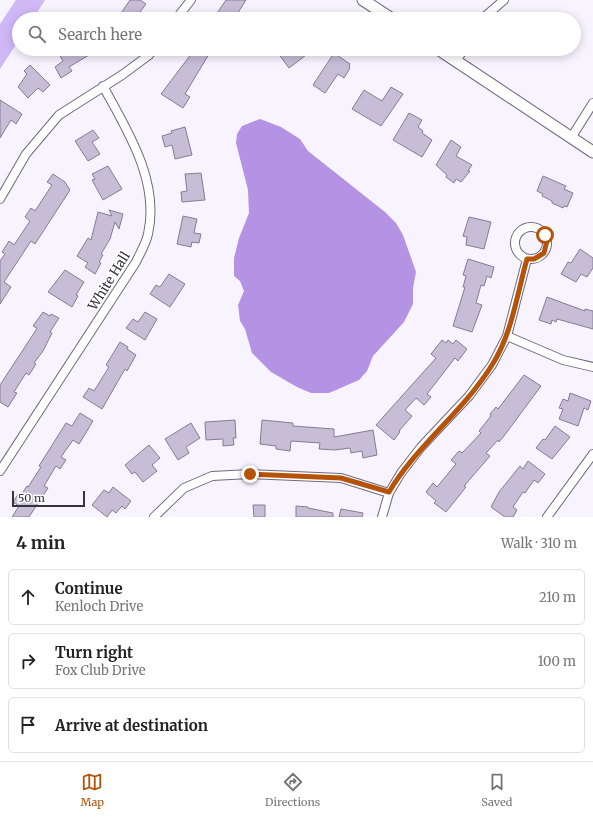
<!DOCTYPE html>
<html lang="en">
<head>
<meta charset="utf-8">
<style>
	body { margin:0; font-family:Merriweather,serif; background:#f6f6f6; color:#222 }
	.scale { position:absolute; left:12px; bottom:10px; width:73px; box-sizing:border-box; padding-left:4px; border:2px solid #37333e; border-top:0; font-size:11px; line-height:14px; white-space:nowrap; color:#37333e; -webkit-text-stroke:3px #fff; paint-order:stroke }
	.stop { position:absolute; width:12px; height:12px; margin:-9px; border:3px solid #b45309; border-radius:50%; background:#fff }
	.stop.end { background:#b45309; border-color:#fff; box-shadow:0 1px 4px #0008 }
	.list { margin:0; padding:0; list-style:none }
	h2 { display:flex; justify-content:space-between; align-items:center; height:52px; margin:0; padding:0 16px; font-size:17px }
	h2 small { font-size:13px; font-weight:400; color:#767676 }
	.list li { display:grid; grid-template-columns:26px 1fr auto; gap:12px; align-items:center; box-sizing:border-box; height:56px; margin:0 8px 8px; padding:0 8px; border:1px solid #e0e0e0; border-radius:6px }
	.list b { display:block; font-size:15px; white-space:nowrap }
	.list p { margin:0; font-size:13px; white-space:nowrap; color:#767676 }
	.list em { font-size:13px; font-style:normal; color:#767676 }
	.icon { flex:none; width:22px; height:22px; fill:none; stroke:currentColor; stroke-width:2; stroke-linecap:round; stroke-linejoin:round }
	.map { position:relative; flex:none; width:593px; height:517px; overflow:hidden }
	.search { position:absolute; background:#fff; box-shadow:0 2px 10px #0003; left:12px; right:12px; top:12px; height:44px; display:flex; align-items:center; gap:10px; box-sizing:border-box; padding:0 14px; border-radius:22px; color:#767676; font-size:15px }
	.sheet { height:244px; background:#fff }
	nav { display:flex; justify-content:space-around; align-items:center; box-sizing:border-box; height:56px; border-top:1px solid #e0e0e0; background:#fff; font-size:11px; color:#767676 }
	nav a { display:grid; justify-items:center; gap:2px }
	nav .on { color:#b45309 }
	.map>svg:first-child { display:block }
</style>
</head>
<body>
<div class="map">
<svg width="593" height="517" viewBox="0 0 593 517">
	<rect width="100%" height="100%" fill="#f8f4ff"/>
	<polygon fill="#d0b8f7" points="16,0 45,0 33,19 19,19 19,40 0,69 0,24"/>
	<polygon fill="#b492e4" points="260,119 281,127 300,139 308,151 385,212 396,223 403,235 416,272 413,288 413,304 404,322 373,356 367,371 359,380 329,393 311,393 297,387 271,372 252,353 245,329 240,321 238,305 244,291 240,281 234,276 234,258 239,238 249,213 248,190 236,143 237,134 242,126"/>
	<g fill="#c7bdd7" stroke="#857c94">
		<polygon points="130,0 140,0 146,4 135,19 117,19"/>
		<polygon points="226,0 246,0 234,19 213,19"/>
		<polygon points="67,49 99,49 69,67 72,71 61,78 55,67 63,61 59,54"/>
		<polygon points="195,49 212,49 185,94 190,97 183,108 161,94"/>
		<polygon points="275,49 314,49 289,68"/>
		<polygon points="334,53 350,64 349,67 350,68 344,78 338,74 325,93 313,85"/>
		<polygon points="30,65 50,85 43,92 38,88 28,98 18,87 27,74 24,71"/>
		<polygon points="391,87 403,94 381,126 352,109 364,90 382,101"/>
		<polygon points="0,100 22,114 16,124 11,120 0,138"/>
		<polygon points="409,113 422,120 418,127 423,131 422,133 432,140 422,157 393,140"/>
		<polygon points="185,127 192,155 175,159 172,145 165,147 162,136 172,133 171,131"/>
		<polygon points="93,130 99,138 92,142 100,154 88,161 75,141"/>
		<polygon points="451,140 461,147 456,156 472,165 468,171 470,171 461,182 456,179 454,183 446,177 447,175 436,165"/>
		<polygon points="108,166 122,189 103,200 92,180 95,179 92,174"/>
		<polygon points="201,173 205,200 182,202 181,192 187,191 185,174"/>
		<polygon points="53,174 65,182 70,190 35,244 31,241 4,282 11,287 0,304 0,261 5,254 2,252 9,241 14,245 30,221 25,217 31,208 35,211 52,185 47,182"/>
		<polygon points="543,176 566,186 564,189 573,193 567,207 564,206 563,208 552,203 552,201 542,196 543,194 537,191"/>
		<polygon points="109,210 123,214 119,229 115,222 110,239 101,254 103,255 99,262 101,263 95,274 85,267 88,263 77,256 88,238 91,240 98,212 112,216"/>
		<polygon points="183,216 197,219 194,233 201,234 199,243 192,242 191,247 177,244"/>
		<polygon points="469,217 491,222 484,249 466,245 467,237 463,236"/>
		<polygon points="580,249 593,258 593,268 587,277 581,274 576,282 561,274 568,262 571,263"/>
		<polygon points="468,259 494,267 491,278 487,276 484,286 481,285 476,303 482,305 472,332 453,326 465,287 463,287 466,276 463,275"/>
		<polygon points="65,270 84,282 76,295 78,296 72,307 48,292"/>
		<polygon points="169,274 185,284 170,307 150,294 156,285 160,287"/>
		<polygon points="547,297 585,311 585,309 593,311 593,329 557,319 556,322 552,320 551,324 539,320"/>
		<polygon points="43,312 50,316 51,314 59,318 50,332 52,333 43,351 34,363 36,364 29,375 26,373 14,392 17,393 8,407 0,402 0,385 36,330 37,328 33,326"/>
		<polygon points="145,312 157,319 145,340 126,328 133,319 138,322"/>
		<polygon points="442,340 446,343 448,340 453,344 456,340 467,349 458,361 455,358 427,394 431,397 424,405 416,398 405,410 412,416 399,431 400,432 394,440 376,425 436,358 431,354"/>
		<polygon points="120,342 128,347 127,349 136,355 127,371 125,369 102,409 83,397 89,388 94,391 109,367 106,365"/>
		<polygon points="524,375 541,386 504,436 499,442 498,440 486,453 490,456 464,486 466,487 446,512 434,503 436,501 426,492 433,483 437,487 456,464 451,460 459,451 462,453 481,433 479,431 491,416 490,414 496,407 498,409"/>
		<polygon points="570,393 591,401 588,410 584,408 578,426 559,419 563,409 559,408 563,399 568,401"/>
		<polygon points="80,413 93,421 79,444 73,440 61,457 66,460 60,469 56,466 44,486 48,488 29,517 12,517 19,506 13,502 19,493 21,495 27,486 28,487 41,467 39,466 66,423 72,426"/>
		<polygon points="235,420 236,438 233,438 234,445 223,446 223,439 206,440 205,422"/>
		<polygon points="262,420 293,423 293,426 334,429 334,437 373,430 377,455 363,458 362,451 351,453 350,448 335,450 319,449 320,443 291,441 290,451 276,449 276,446 260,444"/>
		<polygon points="191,423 200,438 186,447 189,453 178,460 165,439"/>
		<polygon points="555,426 570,437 552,459 536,448 543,439 545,440"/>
		<polygon points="149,445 160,458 152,465 157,471 143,482 135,472 132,474 125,465"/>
		<polygon points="528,461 545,474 538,483 534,480 525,493 523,492 513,507 517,510 513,517 505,517 491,507 499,492 520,466 523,469"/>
		<polygon points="113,487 131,501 125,509 122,506 116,513 112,510 107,517 92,505 104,490 109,493"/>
		<polygon points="253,505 265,505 265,517 254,517"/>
		<polygon points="296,506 308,507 308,508 333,513 333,517 296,517"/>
		<polygon points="341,509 363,513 362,517 339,517"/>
	</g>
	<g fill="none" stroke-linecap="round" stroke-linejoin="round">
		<g stroke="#71687f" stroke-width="10">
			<g id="street">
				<polyline points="176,19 191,0"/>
				<polyline points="482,19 504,0"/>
				<polyline points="456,61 464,49"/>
				<polyline points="571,138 593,103"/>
				<polyline points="0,199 26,154 59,115 122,75 149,55 153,49"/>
				<circle cx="531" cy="243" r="16"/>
				<polyline points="507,336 563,360 593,367"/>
				<path d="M0,471l136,-209c4,-9 10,-18 12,-28 12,-53 -21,-104 -45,-148"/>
				<polyline points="154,517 184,488 212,476 250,474 341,478 389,493"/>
				<polyline points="382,517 389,493 401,473 421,447 469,396 492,365 507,336 527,259"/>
				<polyline points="547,517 593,454"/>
			</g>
		</g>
		<g stroke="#71687f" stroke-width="13">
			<g id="secondary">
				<polyline points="363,0 392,19"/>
				<polyline points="438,49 593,152"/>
			</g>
		</g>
		<use href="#street" stroke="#fff" stroke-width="8"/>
		<use href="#secondary" stroke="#fff" stroke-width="11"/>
	</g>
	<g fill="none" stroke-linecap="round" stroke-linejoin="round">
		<path stroke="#b45309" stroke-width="5" d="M250,474l91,4 48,14c28,-47 74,-80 103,-127 20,-31 25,-71 35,-106h7l10,-6 3,-12 -2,-6"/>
	</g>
	<g text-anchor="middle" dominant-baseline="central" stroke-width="4" stroke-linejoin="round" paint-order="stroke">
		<g font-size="13" fill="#37333e" stroke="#fff">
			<text transform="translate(109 281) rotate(-58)">White Hall</text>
		</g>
	</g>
</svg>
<div class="scale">50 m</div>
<div class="stop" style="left:545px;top:235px"></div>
<div class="stop end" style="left:250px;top:474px"></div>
<div class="search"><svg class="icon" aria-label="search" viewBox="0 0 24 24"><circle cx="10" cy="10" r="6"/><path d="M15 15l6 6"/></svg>Search here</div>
</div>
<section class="sheet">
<h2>4 min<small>Walk · 310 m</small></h2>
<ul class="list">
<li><svg class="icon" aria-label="ahead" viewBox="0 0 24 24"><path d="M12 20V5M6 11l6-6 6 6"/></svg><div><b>Continue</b><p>Kenloch Drive</p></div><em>210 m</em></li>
<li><svg class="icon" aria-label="right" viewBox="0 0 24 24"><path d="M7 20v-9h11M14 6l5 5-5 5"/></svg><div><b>Turn right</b><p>Fox Club Drive</p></div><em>100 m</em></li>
<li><svg class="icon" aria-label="arrive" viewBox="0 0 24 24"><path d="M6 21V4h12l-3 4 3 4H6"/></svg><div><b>Arrive at destination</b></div></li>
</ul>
</section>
<nav>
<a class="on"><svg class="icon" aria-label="map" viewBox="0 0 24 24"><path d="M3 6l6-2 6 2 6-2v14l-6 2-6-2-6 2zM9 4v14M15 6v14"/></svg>Map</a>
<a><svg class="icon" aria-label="directions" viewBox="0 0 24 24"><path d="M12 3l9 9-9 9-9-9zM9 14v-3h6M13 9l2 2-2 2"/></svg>Directions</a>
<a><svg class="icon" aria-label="saved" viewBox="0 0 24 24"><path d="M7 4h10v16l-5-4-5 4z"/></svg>Saved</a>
</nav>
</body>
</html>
